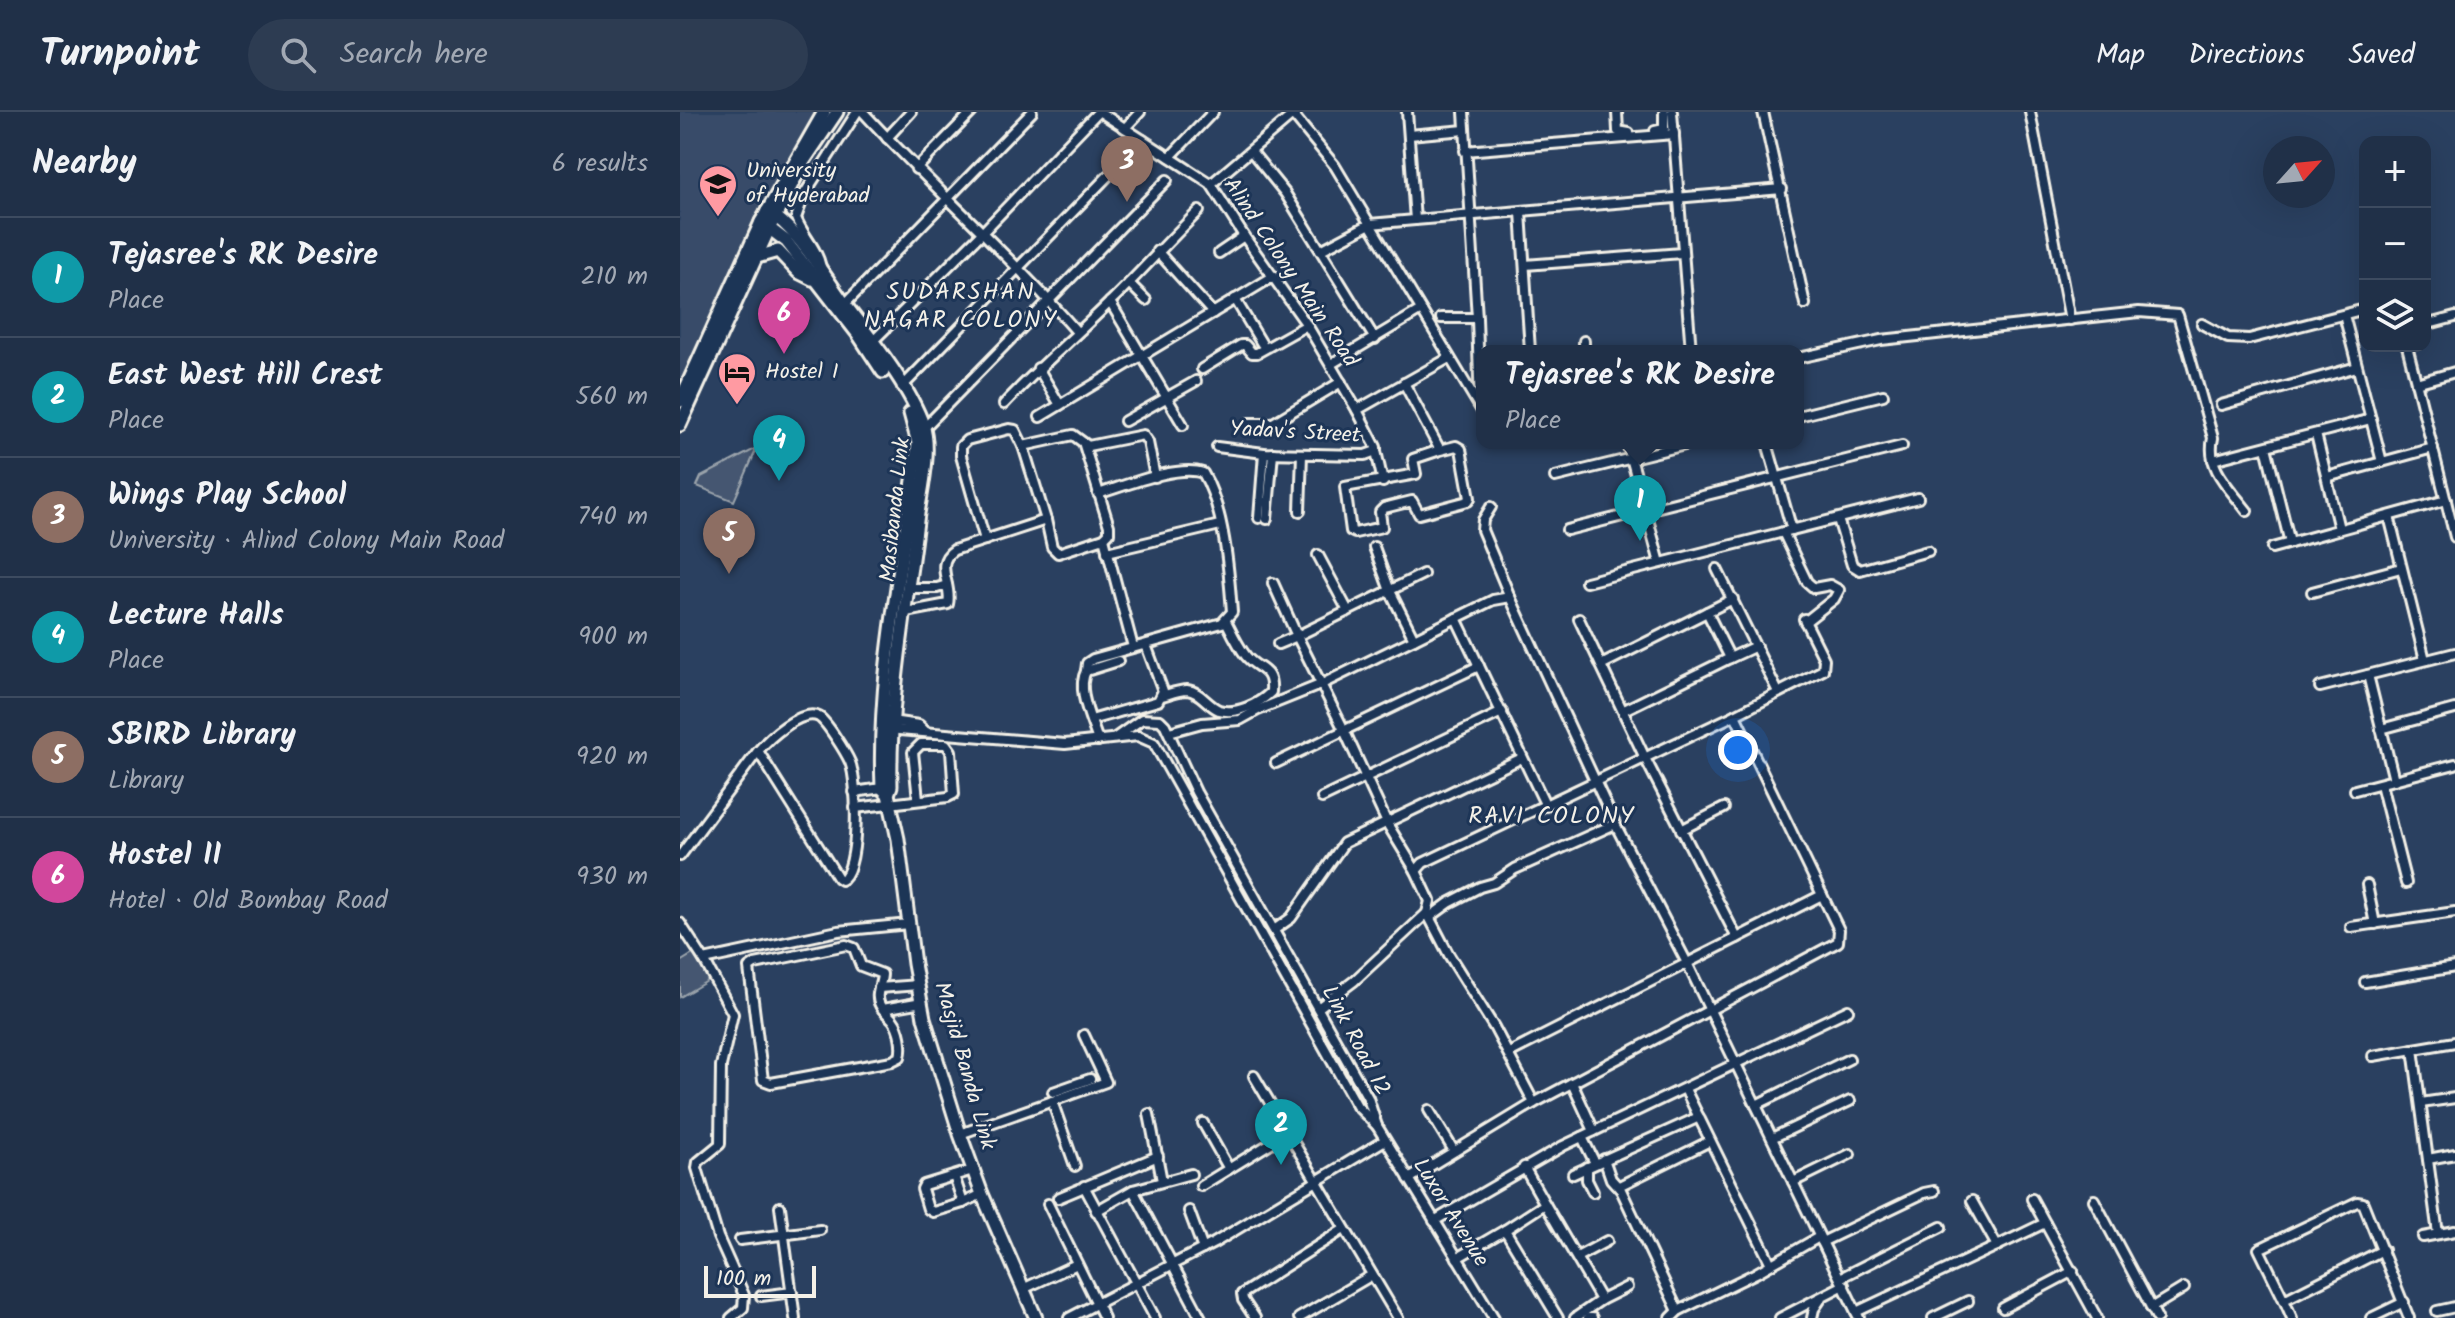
<!DOCTYPE html>
<html lang="en">
<head>
<meta charset="utf-8">
<style>
	body { margin:0; font-family:Kalam,sans-serif; background:#2d3c52; color:#f1f3f6 }
	.controls { position:absolute; right:24px; top:24px; display:grid; overflow:hidden; border-radius:16px; box-shadow:0 8px 32px #0002 }
	.controls button { width:72px; height:72px; display:grid; place-items:center; padding:0; border:0; border-bottom:2px solid #3d4b60; background:#203048; color:#f1f3f6; font:40px sans-serif }
	.compass { position:absolute; left:1583px; top:24px; width:72px; height:72px; border-radius:50%; background:#203048; box-shadow:0 8px 32px #0002; rotate:63deg }
	.scale { position:absolute; left:24px; bottom:20px; width:112px; box-sizing:border-box; padding-left:8px; border:4px solid #f4f1e8; border-top:0; font-size:22px; line-height:28px; white-space:nowrap; color:#f4f1e8; -webkit-text-stroke:6px #1d3557; paint-order:stroke }
	.you { position:absolute; left:1058px; top:638px; width:28px; height:28px; margin:-20px; border:6px solid #fff; border-radius:50%; background:#1a73e8; box-shadow:0 0 0 12px #1a73e833 }
	.badge { display:grid; place-items:center; width:52px; height:52px; border-radius:50%; background:#90b9f0; color:#fff; font-size:26px; font-weight:700 }
	.pin { position:absolute; translate:-50% -66px; filter:drop-shadow(0 2px 4px #0008) }
	.pin::after { content:''; position:absolute; top:42px; width:28px; height:24px; background:inherit; clip-path:polygon(0 0,100% 0,50% 100%) }
	.popup { position:absolute; left:796px; top:233px; width:328px; height:104px; box-sizing:border-box; display:grid; place-content:center; border-radius:16px; background:#203048; filter:drop-shadow(0 2px 6px #0005); font-size:26px; white-space:nowrap; color:#a2a9b4 }
	.popup b { font-size:30px; color:#f1f3f6 }
	.popup::after { content:''; position:absolute; left:50%; top:100%; margin-left:-16px; border:16px solid transparent; border-top-color:#203048 }
	.list { margin:0; padding:0; list-style:none }
	h2 { display:flex; justify-content:space-between; align-items:center; height:104px; margin:0; padding:0 32px; font-size:34px }
	h2 small { font-size:26px; font-weight:400; color:#a2a9b4 }
	.list li { display:grid; grid-template-columns:52px 1fr auto; gap:24px; align-items:center; box-sizing:border-box; height:120px; padding:0 32px; border-top:2px solid #3d4b60 }
	.list b { display:block; font-size:30px; white-space:nowrap }
	.list p { margin:0; font-size:26px; white-space:nowrap; color:#a2a9b4 }
	.list em { font-size:26px; font-style:normal; color:#a2a9b4 }
	.icon { flex:none; width:44px; height:44px; fill:none; stroke:currentColor; stroke-width:2; stroke-linecap:round; stroke-linejoin:round }
	.map { position:relative; flex:none; width:1775px; height:1206px; overflow:hidden }
	header { display:flex; align-items:center; gap:48px; box-sizing:border-box; height:112px; padding:0 40px; background:#203048; border-bottom:2px solid #3d4b60 }
	header strong { font-size:38px }
	nav { display:flex; gap:44px; margin-inline-start:auto; font-size:28px }
	.search { width:560px; height:72px; background:#2d3c52; display:flex; align-items:center; gap:20px; box-sizing:border-box; padding:0 28px; border-radius:44px; color:#a2a9b4; font-size:30px }
	main { display:flex }
	aside { flex:1; background:#203048 }
	.map>svg:first-child { display:block }
</style>
</head>
<body>
<header>
<strong>Turnpoint</strong>
<div class="search"><svg class="icon" aria-label="search" viewBox="0 0 24 24"><circle cx="10" cy="10" r="6"/><path d="M15 15l6 6"/></svg>Search here</div>
<nav><a>Map</a><a>Directions</a><a>Saved</a></nav>
</header>
<main>
<aside>
<h2>Nearby<small>6 results</small></h2>
<ul class="list">
<li><span class="badge" style="background:#0f9aa8">1</span><div><b>Tejasree's RK Desire</b><p>Place</p></div><em>210 m</em></li>
<li><span class="badge" style="background:#0f9aa8">2</span><div><b>East West Hill Crest</b><p>Place</p></div><em>560 m</em></li>
<li><span class="badge" style="background:#8d6e63">3</span><div><b>Wings Play School</b><p>University · Alind Colony Main Road</p></div><em>740 m</em></li>
<li><span class="badge" style="background:#0f9aa8">4</span><div><b>Lecture Halls</b><p>Place</p></div><em>900 m</em></li>
<li><span class="badge" style="background:#8d6e63">5</span><div><b>SBIRD Library</b><p>Library</p></div><em>920 m</em></li>
<li><span class="badge" style="background:#d1479c">6</span><div><b>Hostel II</b><p>Hotel · Old Bombay Road</p></div><em>930 m</em></li>
</ul>
</aside>
<div class="map">
<svg width="1775" height="1206" viewBox="0 0 1775 1206">
	<rect width="100%" height="100%" fill="#2a4060"/>
	<filter id="ink" filterUnits="userSpaceOnUse"><feTurbulence type="fractalNoise" baseFrequency=".0125" numOctaves="2"/><feDisplacementMap in="SourceGraphic" scale="16" xChannelSelector="R" yChannelSelector="G"/><feConvolveMatrix kernelMatrix="1 2 1 2 8 2 1 2 1" color-interpolation-filters="sRGB"/></filter>
	<g filter="url(#ink)">
		<polygon fill="#374c69" points="0,0 139,0 104,51 50,161 0,273"/>
		<g fill="#445771" stroke="#9ca4ac" stroke-width="2">
			<polygon points="77,336 54,389 17,374 21,365"/>
			<polygon points="13,842 29,868 0,885 0,850"/>
		</g>
		<g fill="none" stroke-linecap="round" stroke-linejoin="round">
			<g stroke="#f4f1e8" stroke-width="14">
				<g id="minor">
					<path d="M183,0c69,75 147,143 214,220"/>
					<polyline points="420,0 531,72 564,124 627,213 677,298 696,335 696,339 685,343 584,341 537,335"/>
					<polyline points="727,0 735,108 1102,77"/>
					<polyline points="784,0 797,206 800,295"/>
					<polyline points="937,0 938,19 949,21"/>
					<polyline points="992,0 1011,239"/>
					<polyline points="1083,0 1125,192"/>
					<polyline points="1350,0 1390,208"/>
					<polyline points="614,4 655,54 802,299"/>
					<polyline points="445,16 460,0"/>
					<polyline points="975,19 984,17 984,0"/>
					<polyline points="729,23 785,18"/>
					<polyline points="207,26 231,0"/>
					<polyline points="571,39 605,81 695,227"/>
					<polyline points="785,39 994,22"/>
					<polyline points="490,45 533,0"/>
					<polyline points="236,57 292,0"/>
					<polyline points="531,72 616,0"/>
					<polyline points="841,100 850,239"/>
					<polyline points="641,138 690,112 735,108"/>
					<polyline points="477,139 533,201"/>
					<polyline points="539,141 564,124"/>
					<polyline points="845,153 1002,141"/>
					<path d="M141,155c-4,-19 -18,-31 -25,-49l9,-25 52,-81"/>
					<polyline points="449,171 466,188"/>
					<polyline points="555,187 582,232"/>
					<polyline points="430,190 503,313"/>
					<polyline points="165,192 352,0"/>
					<polyline points="1664,203 1702,350"/>
					<polyline points="761,206 797,206"/>
					<polyline points="1522,212 1548,226 1569,227 1685,197"/>
					<polyline points="1745,213 1775,205"/>
					<polyline points="193,229 301,122 418,0"/>
					<polyline points="904,229 904,239"/>
					<polyline points="1727,234 1775,425"/>
					<path d="M1118,246l83,-18 258,-28 39,3 35,123c-7,31 17,50 34,73"/>
					<polyline points="651,252 741,198"/>
					<polyline points="358,256 380,293"/>
					<polyline points="522,257 561,233 565,233 572,241 577,241 627,213"/>
					<polyline points="724,271 760,338 776,334 781,337 790,386 788,389 739,402 732,389 704,396 700,400 702,415 675,421 671,419 665,375 736,362 733,347 760,338"/>
					<polyline points="1736,271 1775,260"/>
					<polyline points="222,275 463,28"/>
					<path d="M324,292c35,-37 73,-69 108,-104 30,-29 57,-60 87,-89"/>
					<polyline points="1541,293 1677,255"/>
					<polyline points="677,298 769,246"/>
					<polyline points="1118,304 1203,283"/>
					<polyline points="360,305 594,164"/>
					<polyline points="445,309 516,269"/>
					<polyline points="569,311 593,311 661,270"/>
					<polyline points="241,319 487,68"/>
					<polyline points="1636,322 1659,417"/>
					<polyline points="947,331 980,451"/>
					<polyline points="1087,331 1112,418"/>
					<polyline points="343,334 366,408"/>
					<polyline points="1586,335 1610,431"/>
					<polyline points="696,339 703,370"/>
					<polyline points="1533,348 1691,307"/>
					<polyline points="875,365 1013,331"/>
					<polyline points="1647,365 1753,336"/>
					<polyline points="811,395 803,408 802,418 830,485"/>
					<polyline points="620,399 622,342"/>
					<polyline points="1709,404 1745,548"/>
					<polyline points="579,406 584,341"/>
					<polyline points="587,407 593,341"/>
					<polyline points="1158,407 1172,453 1180,458 1248,439"/>
					<polyline points="887,418 1222,334"/>
					<polyline points="1103,420 1127,470 1134,476 1150,473 1159,478 1154,487 1125,510"/>
					<polyline points="424,426 453,535"/>
					<polyline points="305,428 281,344 281,334 287,328 329,317 335,318 343,334 393,323 408,334 463,323 468,330 475,365"/>
					<polyline points="1592,436 1766,388"/>
					<polyline points="427,440 540,413"/>
					<polyline points="638,443 668,499 617,524 664,618 708,713 736,759"/>
					<polyline points="1037,457 1098,580"/>
					<polyline points="906,470 1238,386"/>
					<polyline points="593,471 617,524 598,532"/>
					<polyline points="229,476 257,476 267,473"/>
					<polyline points="1632,480 1721,456"/>
					<polyline points="668,499 743,462"/>
					<path d="M226,500l42,-8c5,-19 -15,-40 6,-54l92,-30 6,27 6,6 46,-15 5,-5v-7l-25,-81"/>
					<polyline points="776,506 866,694"/>
					<polyline points="734,527 813,488 830,485 935,712 1007,851 1179,1206"/>
					<polyline points="1050,546 1076,534"/>
					<polyline points="921,553 1053,487"/>
					<path d="M406,559l1,-8 6,-4 129,-36 10,-11c-3,-42 -8,-104 -29,-139 -25,-9 -79,13 -105,21"/>
					<polyline points="1688,563 1714,668"/>
					<polyline points="1640,575 1775,541"/>
					<path d="M482,584c7,-2 17,-6 25,-6 13,1 20,15 32,20 17,5 40,-6 52,-18 2,-25 -13,-21 -25,-36 -8,-10 -14,-23 -20,-35"/>
					<polyline points="944,598 1050,546 1027,500"/>
					<polyline points="411,608 478,589 483,579 466,533"/>
					<polyline points="211,609 239,613 246,620"/>
					<polyline points="207,617 385,632 458,624 474,631 677,994 697,1014 814,1206"/>
					<polyline points="1701,617 1775,597"/>
					<polyline points="489,620 522,611 560,608 578,598 640,573 734,527 710,479 694,435"/>
					<polyline points="435,626 462,607 480,608 485,613 516,680 688,986 697,1014"/>
					<path d="M418,629c-6,-20 -22,-51 -12,-70l32,-10"/>
					<polyline points="596,651 799,554"/>
					<polyline points="1701,672 1726,771"/>
					<polyline points="1675,678 1775,652"/>
					<polyline points="174,680 202,676"/>
					<polyline points="642,686 822,600"/>
					<polyline points="175,696 268,685 274,682 271,639 266,632 241,632 233,640 238,687"/>
					<polyline points="1001,718 1044,696"/>
					<path d="M0,744l78,-105c10,-12 43,-43 61,-34 8,5 27,36 31,45 8,20 10,109 -9,118l-3,-2 -80,-127"/>
					<polyline points="1687,773 1695,812"/>
					<polyline points="747,801 750,789 736,759 743,751 1055,603 1143,558 1144,547 1124,507"/>
					<polyline points="750,805 769,791 800,775 814,771 835,757 935,712"/>
					<polyline points="0,811 24,848 53,902 41,954 40,1032 18,1050 17,1056 38,1125 64,1183 63,1196 51,1206"/>
					<polyline points="1671,815 1775,800"/>
					<polyline points="594,818 611,806 664,731 842,646"/>
					<polyline points="1057,826 1142,783"/>
					<path d="M166,833l8,3 7,18 21,8c0,10 -8,21 -2,31 3,6 9,10 13,15 7,9 10,26 7,37l-8,4 -121,22 -8,-3 -14,-112 6,-4z"/>
					<polyline points="24,848 158,819 229,812"/>
					<polyline points="1685,870 1775,855"/>
					<polyline points="199,876 239,873"/>
					<polyline points="638,896 674,869 747,801 769,843 814,915 854,991 729,1067"/>
					<polyline points="203,897 242,890"/>
					<polyline points="1733,937 1758,1122"/>
					<polyline points="829,941 1057,826 965,646 899,507"/>
					<polyline points="1693,944 1775,930"/>
					<polyline points="574,964 718,1206"/>
					<polyline points="892,971 914,1019"/>
					<polyline points="1005,977 1091,1152"/>
					<polyline points="373,980 410,967"/>
					<polyline points="372,989 395,1054"/>
					<polyline points="854,991 1158,830 1159,818 1055,603"/>
					<polyline points="1741,991 1775,986"/>
					<polyline points="1076,993 1169,947"/>
					<polyline points="749,998 774,1039"/>
					<polyline points="469,1002 482,1069"/>
					<polyline points="523,1011 549,1057"/>
					<polyline points="280,1022 426,970 404,923"/>
					<polyline points="902,1025 915,1051"/>
					<polyline points="1092,1026 1170,989"/>
					<polyline points="924,1047 931,1067 941,1078 998,1199"/>
					<polyline points="1748,1047 1775,1042"/>
					<polyline points="844,1055 865,1092"/>
					<polyline points="907,1055 907,1068 913,1080"/>
					<polyline points="293,1058 244,1073 242,1077 248,1097 253,1100 283,1091 302,1082"/>
					<polyline points="893,1062 1019,1005"/>
					<polyline points="274,1064 283,1091"/>
					<polyline points="1113,1070 1170,1042"/>
					<polyline points="404,1074 475,1206"/>
					<polyline points="521,1074 607,1021"/>
					<polyline points="939,1074 1030,1029"/>
					<polyline points="453,1078 521,1206"/>
					<polyline points="378,1086 478,1044"/>
					<polyline points="1352,1087 1417,1206"/>
					<polyline points="1414,1088 1477,1206"/>
					<polyline points="1292,1089 1317,1134 1365,1111"/>
					<polyline points="368,1092 424,1206"/>
					<polyline points="100,1095 115,1206"/>
					<polyline points="416,1099 453,1078 511,1062"/>
					<polyline points="509,1099 523,1137"/>
					<polyline points="754,1109 883,1034 1168,898"/>
					<polyline points="1743,1125 1775,1119"/>
					<polyline points="60,1128 140,1118"/>
					<polyline points="1142,1130 1244,1081 1254,1079"/>
					<polyline points="897,1145 927,1129"/>
					<polyline points="777,1146 825,1118"/>
					<polyline points="1160,1166 1261,1115"/>
					<polyline points="345,1176 397,1152"/>
					<polyline points="81,1184 112,1180"/>
					<polyline points="921,1188 947,1175"/>
					<polyline points="1604,1188 1579,1137 1677,1090 1683,1091 1729,1206"/>
					<polyline points="1323,1196 1393,1159"/>
					<polyline points="1471,1196 1504,1176"/>
					<polyline points="1757,1199 1775,1195"/>
					<polyline points="1176,1200 1317,1134"/>
					<polyline points="389,1206 534,1131 705,1028"/>
					<polyline points="575,1206 563,1188 562,1182 664,1117"/>
					<polyline points="619,1206 692,1163"/>
					<polyline points="878,1206 825,1118 865,1092 921,1188 895,1206"/>
					<polyline points="908,1206 912,1206"/>
					<polyline points="991,1206 998,1199 1076,1161 1139,1125"/>
					<polyline points="1100,1206 1164,1173"/>
					<polyline points="1132,1206 1134,1197 1140,1188"/>
					<polyline points="1253,1206 1288,1189"/>
					<polyline points="1612,1206 1604,1188 1703,1138"/>
					<polyline points="1691,1206 1724,1190"/>
				</g>
			</g>
			<g stroke="#f4f1e8" stroke-width="17">
				<g id="major">
					<path d="M87,99c31,17 56,64 77,92 26,35 65,82 79,122 9,26 -3,70 -6,96 -11,89 -28,176 -26,265l-3,8 10,45 16,125 10,54 36,116 22,60 54,124"/>
					<polyline points="81,110 106,129 178,222 203,260"/>
					<polyline points="77,145 98,139 118,160 132,167"/>
					<polyline points="0,289 81,110 144,0"/>
					<polyline points="0,313 91,113 124,49 157,0"/>
					<path d="M208,682l-6,-6c-5,-116 22,-230 36,-345l-8,-30"/>
				</g>
			</g>
			<use href="#minor" stroke="#1d3557" stroke-width="8"/>
			<use href="#major" stroke="#1d3557" stroke-width="11"/>
		</g>
	</g>
	<defs>
		<g id="university-pin" transform="scale(2)"><path d="M0 17L-7.5 6A9.5 9.5 0 1 1 7.5 6Z" fill="#ff9aa2" stroke="#1d3557"/><path d="M0-5L7-2L0 1L-7-2ZM-4 1L0 2.5L4 1V4Q0 6-4 4Z" fill="#111"/></g>
		<g id="hotel-pin" transform="scale(2)"><path d="M0 17L-7.5 6A9.5 9.5 0 1 1 7.5 6Z" fill="#ff9aa2" stroke="#1d3557"/><path d="M-6-4.5h1.5V1H6V5H4.5V3h-9V5H-6ZM-4 0a1.8 1.8 0 1 1 3.6 0ZM.5 0V-2.5h3Q6-2.5 6 0Z" fill="#111"/></g>
	</defs>
	<g fill-rule="evenodd">
		<use href="#university-pin" x="38" y="72"/>
		<use href="#hotel-pin" x="57" y="260"/>
	</g>
	<g text-anchor="middle" dominant-baseline="central" stroke-width="6" stroke-linejoin="round" paint-order="stroke">
		<g font-size="22" fill="#f4f1e8" stroke="#1d3557" text-anchor="start">
			<text x="66" y="59">University<tspan x="66" dy="25">of Hyderabad</tspan></text>
			<text x="85" y="260">Hostel I</text>
		</g>
		<g font-size="22" fill="#f4f1e8" stroke="#1d3557">
			<text transform="translate(610 161) rotate(56)">Alind Colony Main Road</text>
			<text transform="translate(615 321) rotate(3)">Yadav's Street</text>
			<text transform="translate(216 398) rotate(-84)">Masibanda Link</text>
			<text transform="translate(675 929) rotate(62)">Link Road 12</text>
			<text transform="translate(284 954) rotate(74)">Masjid Banda Link</text>
			<text transform="translate(770 1101) rotate(58)">Luxor Avenue</text>
		</g>
		<g font-size="24" letter-spacing="2" fill="#f4f1e8" stroke="#1d3557">
			<text x="281" y="180">SUDARSHAN<tspan x="281" dy="28">NAGAR COLONY</tspan></text>
			<text x="872" y="704">RAVI COLONY</text>
		</g>
	</g>
</svg>
<div class="controls">
<button>+</button>
<button>−</button>
<button><svg class="icon" aria-label="layers" viewBox="0 0 24 24"><path d="M12 4l9 5-9 5-9-5zM3 14l9 5 9-5"/></svg></button>
</div>
<svg class="compass" viewBox="-18 -18 36 36"><path d="M0-13l5 13h-10z" fill="#e53935"/><path d="M0 13l5-13h-10z" fill="#a2a9b4"/></svg>
<div class="scale">100 m</div>
<div class="you"></div>
<div class="pin badge" style="left:960px;top:429px;background:#0f9aa8">1</div>
<div class="popup"><b>Tejasree's RK Desire</b>Place</div>
<div class="pin badge" style="left:601px;top:1053px;background:#0f9aa8">2</div>
<div class="pin badge" style="left:447px;top:90px;background:#8d6e63">3</div>
<div class="pin badge" style="left:99px;top:369px;background:#0f9aa8">4</div>
<div class="pin badge" style="left:49px;top:462px;background:#8d6e63">5</div>
<div class="pin badge" style="left:104px;top:242px;background:#d1479c">6</div>
</div>
</main>
</body>
</html>
